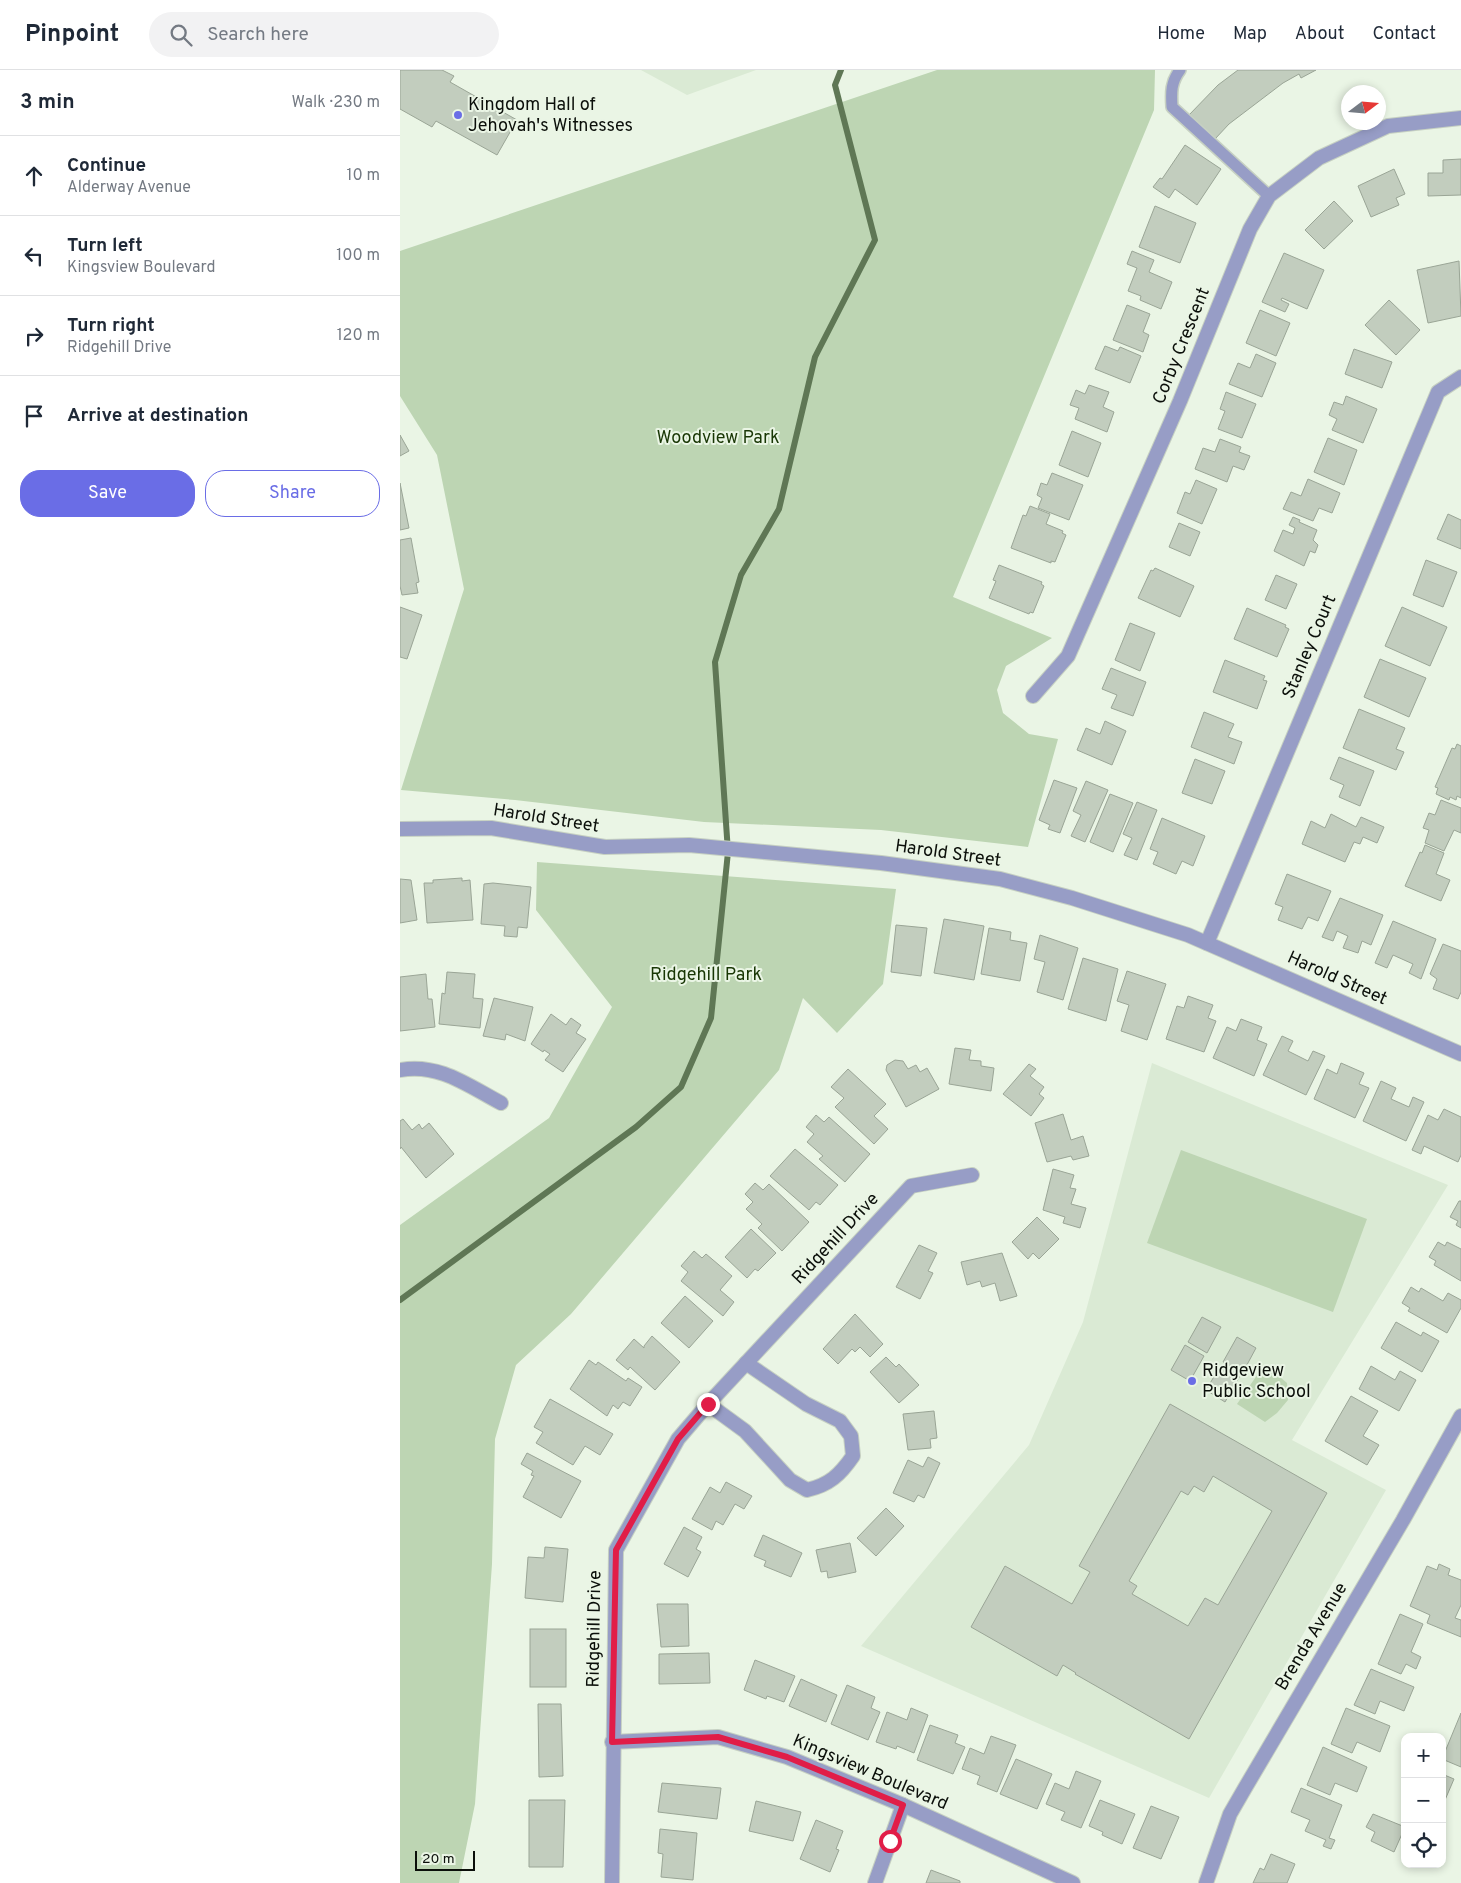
<!DOCTYPE html>
<html lang="en">
<head>
<meta charset="utf-8">
<style>
	body { margin:0; font-family:Overpass,sans-serif; background:#f2f2f3; color:#1f2937 }
	.controls { position:absolute; right:15px; bottom:15px; display:grid; overflow:hidden; border-radius:10px; box-shadow:0 2px 8px #0003 }
	.controls button { width:45px; height:45px; display:grid; place-items:center; padding:0; border:0; border-bottom:1px solid #e0e1e3; background:#fff; color:#1f2937; font:25px sans-serif }
	.compass { position:absolute; left:941px; top:15px; width:45px; height:45px; border-radius:50%; background:#fff; box-shadow:0 2px 8px #0003; rotate:74deg }
	.scale { position:absolute; left:15px; bottom:12px; width:60px; box-sizing:border-box; padding-left:5px; border:2px solid #0b0f0a; border-top:0; font-size:14px; line-height:18px; white-space:nowrap; color:#0b0f0a; -webkit-text-stroke:4px #eaf5e5; paint-order:stroke }
	.stop { position:absolute; width:15px; height:15px; margin:-11px; border:4px solid #e11d48; border-radius:50%; background:#fff }
	.stop.end { background:#e11d48; border-color:#fff; box-shadow:0 1px 5px #0008 }
	.list { margin:0; padding:0; list-style:none }
	h2 { display:flex; justify-content:space-between; align-items:center; height:65px; margin:0; padding:0 20px; font-size:21px }
	h2 small { font-size:16px; font-weight:400; color:#747a83 }
	.list li { display:grid; grid-template-columns:32px 1fr auto; gap:15px; align-items:center; box-sizing:border-box; height:80px; padding:0 20px; border-top:1px solid #e0e1e3 }
	.list b { display:block; font-size:19px; white-space:nowrap }
	.list p { margin:0; font-size:16px; white-space:nowrap; color:#747a83 }
	.list em { font-size:16px; font-style:normal; color:#747a83 }
	.actions { display:flex; gap:10px; padding:15px 20px }
	.actions a { flex:1; padding:11px 0; border:1px solid #6a6de6; border-radius:20px; text-align:center; font-size:18px; color:#6a6de6 }
	.actions .main { background:#6a6de6; color:#fff }
	.icon { flex:none; width:28px; height:28px; fill:none; stroke:currentColor; stroke-width:2; stroke-linecap:round; stroke-linejoin:round }
	.map { position:relative; flex:none; width:1061px; height:1813px; overflow:hidden }
	header { display:flex; align-items:center; gap:30px; box-sizing:border-box; height:70px; padding:0 25px; background:#fff; border-bottom:1px solid #e0e1e3 }
	header strong { font-size:24px }
	nav { display:flex; gap:28px; margin-inline-start:auto; font-size:18px }
	.search { width:350px; height:45px; background:#f2f2f3; display:flex; align-items:center; gap:12px; box-sizing:border-box; padding:0 18px; border-radius:28px; color:#747a83; font-size:19px }
	main { display:flex }
	aside { flex:1; background:#fff }
	.map>svg:first-child { display:block }
</style>
</head>
<body>
<header>
<strong>Pinpoint</strong>
<div class="search"><svg class="icon" aria-label="search" viewBox="0 0 24 24"><circle cx="10" cy="10" r="6"/><path d="M15 15l6 6"/></svg>Search here</div>
<nav><a>Home</a><a>Map</a><a>About</a><a>Contact</a></nav>
</header>
<main>
<aside>
<h2>3 min<small>Walk · 230 m</small></h2>
<ul class="list">
<li><svg class="icon" aria-label="ahead" viewBox="0 0 24 24"><path d="M12 20V5M6 11l6-6 6 6"/></svg><div><b>Continue</b><p>Alderway Avenue</p></div><em>10 m</em></li>
<li><svg class="icon" aria-label="left" viewBox="0 0 24 24"><path d="M17 20v-9H6M10 6l-5 5 5 5"/></svg><div><b>Turn left</b><p>Kingsview Boulevard</p></div><em>100 m</em></li>
<li><svg class="icon" aria-label="right" viewBox="0 0 24 24"><path d="M7 20v-9h11M14 6l5 5-5 5"/></svg><div><b>Turn right</b><p>Ridgehill Drive</p></div><em>120 m</em></li>
<li><svg class="icon" aria-label="arrive" viewBox="0 0 24 24"><path d="M6 21V4h12l-3 4 3 4H6"/></svg><div><b>Arrive at destination</b></div></li>
</ul>
<div class="actions"><a class="main">Save</a><a>Share</a></div>
</aside>
<div class="map">
<svg width="1061" height="1813" viewBox="0 0 1061 1813">
	<rect width="100%" height="100%" fill="#eaf5e5"/>
	<g fill="#daead4">
		<polygon points="241,0 356,0 287,25"/>
		<polygon points="752,993 1048,1115 892,1370 986,1420 809,1728 461,1576 629,1375 683,1252"/>
	</g>
	<g fill="#bdd5b3">
		<polygon points="537,0 755,0 754,40 553,527 652,568 606,596 597,620 603,643 629,664 658,669 628,777 481,760 304,752 115,730 1,720 64,519 37,385 0,326 0,181"/>
		<polygon points="137,792 496,819 483,914 437,963 403,928 379,1000 171,1244 116,1295 95,1369 92,1494 75,1734 59,1813 0,1813 0,1155 149,1048 212,937 136,840"/>
		<polygon points="781,1080 967,1149 933,1242 747,1173"/>
		<polygon points="864,1298 869,1298 887,1313 888,1330 877,1343 865,1352 837,1334 860,1301"/>
	</g>
	<g fill="none" stroke-linecap="round" stroke-linejoin="round">
		<polyline stroke="#5f7755" stroke-width="6" points="0,1230 236,1057 281,1017 311,948 328,782 315,592 341,505 379,439 415,287 475,170 435,15 441,0"/>
	</g>
	<g fill="#c2cdbe" stroke="#9aa596" fill-rule="evenodd">
		<polygon points="0,0 42,0 54,6 50,12 117,50 97,85 36,51 32,57 0,39"/>
		<polygon points="838,0 916,0 901,8 899,4 883,13 829,54 815,69 789,45 818,15"/>
		<polygon points="785,75 821,99 797,135 775,119 769,128 753,117 760,108 762,109"/>
		<polygon points="1061,89 1061,125 1028,126 1028,103 1043,103 1043,90"/>
		<polygon points="994,99 1005,124 996,128 999,135 971,147 958,116"/>
		<polygon points="934,131 953,151 924,179 905,160"/>
		<polygon points="755,136 796,153 780,193 739,177"/>
		<polygon points="732,181 754,190 749,202 772,212 761,239 740,230 741,226 728,221 737,198 727,194"/>
		<polygon points="884,183 924,200 907,239 882,228 881,230 889,234 885,242 862,232"/>
		<polygon points="1059,191 1061,246 1028,253 1017,200"/>
		<polygon points="989,230 1020,260 996,285 965,255"/>
		<polygon points="727,235 750,244 743,262 749,265 743,282 713,270"/>
		<polygon points="860,240 890,253 876,286 846,273"/>
		<polygon points="705,276 718,281 720,277 741,286 730,313 695,299"/>
		<polygon points="954,279 992,292 982,318 945,304"/>
		<polygon points="856,284 876,293 862,327 829,314 838,293 850,298"/>
		<polygon points="689,315 709,322 703,337 714,342 707,362 675,349 679,338 670,335 676,320 685,324"/>
		<polygon points="826,322 856,334 842,368 818,359 825,341 820,339"/>
		<polygon points="946,326 977,339 963,373 932,360 937,349 929,345 934,332 943,335"/>
		<polygon points="672,361 701,373 688,407 659,395"/>
		<polygon points="0,365 9,381 0,386"/>
		<polygon points="928,368 957,380 944,415 914,402"/>
		<polygon points="820,369 841,377 839,382 850,386 844,400 833,396 827,412 795,399 803,378 815,382"/>
		<polygon points="652,403 683,415 669,450 638,438 642,428 637,425 641,413 647,415"/>
		<polygon points="908,409 940,423 932,443 919,438 913,451 883,439 891,422 901,426"/>
		<polygon points="796,410 817,419 802,454 777,443 785,422 790,424"/>
		<polygon points="0,413 9,458 0,460"/>
		<polygon points="630,436 650,444 646,454 663,461 662,463 666,465 655,492 651,491 651,493 611,478 623,445 626,446"/>
		<polygon points="1048,444 1061,450 1061,479 1037,469"/>
		<polygon points="893,447 900,450 899,452 917,460 913,470 918,475 915,483 910,481 904,496 874,481 883,460 893,464 895,458 889,455"/>
		<polygon points="779,453 800,462 790,486 769,477"/>
		<polygon points="11,468 19,512 16,513 18,523 2,525 0,516 0,470"/>
		<polygon points="1026,490 1057,502 1043,537 1013,525"/>
		<polygon points="599,495 642,512 641,514 644,516 633,543 630,542 629,544 589,528 596,511 593,510"/>
		<polygon points="755,498 794,516 780,547 738,528 751,500 753,501"/>
		<polygon points="876,505 897,514 886,539 865,530"/>
		<polygon points="0,537 22,545 7,589 0,587"/>
		<polygon points="1002,537 1047,557 1030,596 985,576"/>
		<polygon points="847,538 886,555 885,557 889,559 877,587 834,569"/>
		<polygon points="730,553 755,563 740,601 715,590"/>
		<polygon points="980,589 1026,608 1009,647 964,627"/>
		<polygon points="825,590 865,606 863,610 867,611 857,639 813,622"/>
		<polygon points="711,598 746,612 733,646 711,638 717,625 702,619"/>
		<polygon points="959,639 1005,658 996,679 1004,682 996,700 943,678"/>
		<polygon points="804,642 834,654 828,667 842,672 834,694 791,677"/>
		<polygon points="705,651 726,661 712,695 677,680 686,658 700,664"/>
		<polygon points="1057,674 1061,676 1061,728 1057,726 1056,730 1050,727 1049,730 1036,724 1038,718 1035,717 1052,678 1055,679"/>
		<polygon points="939,687 974,701 960,736 939,727 944,715 930,709"/>
		<polygon points="795,689 825,701 812,734 782,723"/>
		<polygon points="654,710 677,718 660,763 648,759 650,755 639,750"/>
		<polygon points="686,711 708,720 685,772 671,766 681,745 673,741"/>
		<polygon points="710,724 733,733 713,782 690,772"/>
		<polygon points="1041,730 1061,738 1061,763 1054,760 1044,781 1025,773 1029,760 1023,758 1029,743 1035,745"/>
		<polygon points="737,732 757,740 737,790 724,785 732,768 723,764"/>
		<polygon points="931,744 956,757 961,747 984,757 977,773 963,767 960,774 954,772 945,792 902,774 911,751 925,758"/>
		<polygon points="762,748 805,766 793,796 782,791 776,804 753,794 758,782 750,779"/>
		<polygon points="1025,775 1044,783 1036,804 1050,810 1041,831 1005,816 1020,782 1022,783"/>
		<polygon points="887,804 931,821 918,851 908,847 902,859 878,850 883,837 875,834"/>
		<polygon points="62,808 62,811 70,810 73,850 27,853 24,813 33,813 33,810"/>
		<polygon points="0,809 11,810 17,850 0,853"/>
		<polygon points="93,813 131,817 127,858 118,857 117,867 104,866 105,856 81,854 84,814"/>
		<polygon points="940,828 983,845 971,875 962,871 958,883 943,878 948,866 937,861 933,871 922,867"/>
		<polygon points="544,849 584,856 574,910 534,903"/>
		<polygon points="993,851 1036,869 1021,909 1009,903 1013,894 993,885 987,898 975,893"/>
		<polygon points="496,855 527,858 521,906 491,902"/>
		<polygon points="589,858 611,862 610,870 627,873 620,911 581,904"/>
		<polygon points="640,865 678,878 663,930 637,922 645,892 634,889"/>
		<polygon points="1043,874 1061,881 1061,922 1058,929 1033,919 1037,909 1030,904"/>
		<polygon points="683,888 718,899 706,951 668,939"/>
		<polygon points="727,901 766,914 747,970 721,961 729,935 717,931"/>
		<polygon points="47,902 75,904 73,928 83,929 80,958 39,954 42,923 45,924"/>
		<polygon points="26,904 28,929 32,929 35,957 0,961 0,907"/>
		<polygon points="788,926 813,935 808,948 816,951 804,982 766,969 777,936 784,938"/>
		<polygon points="94,928 133,937 125,971 106,964 105,970 83,966"/>
		<polygon points="151,944 166,955 171,948 181,955 176,963 186,969 163,1002 145,990 150,984 144,980 143,982 131,974"/>
		<polygon points="841,949 862,957 857,970 867,974 854,1006 813,988 827,957 836,961"/>
		<polygon points="882,966 893,971 888,981 908,991 913,981 925,986 906,1025 863,1005"/>
		<polygon points="555,978 571,980 569,990 581,991 581,996 594,998 591,1021 549,1014"/>
		<polygon points="495,990 503,991 508,999 516,995 520,1002 527,998 539,1019 506,1037 486,1000 487,995"/>
		<polygon points="941,993 964,1003 959,1014 969,1018 955,1048 914,1029 927,999 937,1004"/>
		<polygon points="629,994 636,999 630,1006 644,1017 639,1024 644,1028 631,1046 603,1024"/>
		<polygon points="448,999 486,1034 474,1046 488,1059 474,1074 435,1037 444,1028 431,1017"/>
		<polygon points="981,1011 996,1018 991,1029 1009,1037 1013,1027 1024,1032 1006,1071 963,1051"/>
		<polygon points="1044,1039 1061,1047 1061,1085 1058,1092 1024,1076 1021,1084 1012,1080 1028,1045 1038,1050"/>
		<polygon points="663,1044 671,1070 683,1066 689,1086 673,1090 671,1086 647,1092 635,1053"/>
		<polygon points="416,1045 424,1052 429,1047 470,1084 445,1112 419,1089 423,1086 407,1072 414,1064 406,1057"/>
		<polygon points="3,1049 12,1060 19,1054 22,1059 29,1053 54,1084 26,1108 1,1077 0,1079 0,1051"/>
		<polygon points="395,1079 438,1115 420,1135 416,1132 409,1140 370,1106"/>
		<polygon points="653,1099 674,1105 670,1118 676,1119 671,1134 686,1138 680,1158 663,1153 665,1147 643,1140"/>
		<polygon points="355,1113 363,1120 369,1114 409,1152 382,1181 358,1158 362,1154 346,1139 353,1132 345,1124"/>
		<polygon points="1059,1131 1061,1131 1061,1158 1056,1155 1058,1151 1050,1147"/>
		<polygon points="637,1147 659,1169 639,1189 633,1183 628,1189 612,1172"/>
		<polygon points="351,1159 376,1183 358,1201 355,1199 347,1208 325,1187"/>
		<polygon points="1038,1172 1045,1176 1047,1172 1061,1179 1061,1211 1034,1195 1036,1191 1029,1187"/>
		<polygon points="519,1175 537,1183 528,1201 533,1203 520,1229 496,1217"/>
		<polygon points="294,1181 302,1188 306,1184 332,1206 320,1220 334,1232 323,1246 281,1211 288,1202 281,1196"/>
		<polygon points="602,1183 617,1226 600,1231 595,1213 582,1217 580,1211 567,1215 561,1192"/>
		<polygon points="1011,1217 1019,1222 1021,1218 1043,1231 1048,1223 1061,1230 1061,1238 1047,1263 1008,1241 1010,1238 1002,1233"/>
		<polygon points="285,1226 313,1251 289,1278 261,1253"/>
		<polygon points="455,1244 483,1274 470,1287 460,1277 455,1282 452,1279 438,1294 423,1279"/>
		<polygon points="802,1247 821,1257 807,1283 788,1272"/>
		<polygon points="996,1252 1021,1266 1023,1262 1039,1271 1022,1302 981,1278"/>
		<polygon points="252,1266 280,1292 255,1320 230,1297 228,1300 216,1290 234,1269 244,1278 244,1276"/>
		<polygon points="837,1267 856,1278 842,1304 823,1292"/>
		<polygon points="785,1275 804,1286 790,1311 771,1300"/>
		<polygon points="486,1287 496,1297 499,1294 519,1315 499,1333 470,1302"/>
		<polygon points="189,1290 196,1295 198,1292 226,1311 228,1308 242,1317 230,1336 223,1332 218,1339 213,1335 207,1346 170,1319"/>
		<polygon points="821,1295 840,1306 825,1332 806,1320"/>
		<polygon points="971,1296 995,1310 1000,1301 1016,1310 999,1341 959,1319"/>
		<polygon points="951,1326 978,1341 963,1366 979,1375 967,1395 925,1371"/>
		<polygon points="150,1329 213,1364 200,1385 185,1376 173,1395 136,1373 143,1362 134,1357"/>
		<path d="M770,1334l157,89 -138,246 -114,-65 1,-1 -13,-8 -6,11 -86,-49 34,-61 67,38 18,-32 -11,-6zM813,1406l59,35 -54,94 -13,-7 -17,28 -56,-32 5,-8 -8,-5 52,-90 7,4 6,-9 10,6z"/>
		<polygon points="534,1341 537,1368 530,1369 531,1378 508,1380 503,1344"/>
		<polygon points="127,1383 181,1411 161,1448 123,1427 134,1406 131,1405 133,1401 121,1394"/>
		<polygon points="528,1387 540,1393 524,1428 518,1425 514,1432 493,1423 508,1390 523,1397"/>
		<polygon points="326,1412 352,1426 344,1439 335,1434 323,1455 316,1451 312,1460 292,1449 310,1417 320,1423"/>
		<polygon points="486,1438 504,1456 476,1486 457,1468"/>
		<polygon points="284,1457 302,1467 296,1479 301,1482 288,1507 264,1494"/>
		<polygon points="363,1465 402,1483 391,1507 364,1496 366,1491 354,1486"/>
		<polygon points="450,1473 456,1502 428,1508 427,1501 421,1502 416,1480"/>
		<polygon points="145,1477 168,1479 163,1532 125,1528 128,1487 144,1488"/>
		<polygon points="1039,1494 1050,1499 1048,1505 1061,1510 1061,1535 1055,1548 1061,1550 1061,1567 1027,1553 1030,1545 1010,1536 1027,1496 1037,1500"/>
		<polygon points="257,1534 288,1534 289,1576 261,1577"/>
		<polygon points="1000,1544 1023,1554 1011,1582 1021,1587 1016,1599 1006,1594 1001,1604 978,1594"/>
		<rect x="130" y="1559" width="36" height="58"/>
		<polygon points="309,1583 310,1613 259,1614 259,1584"/>
		<polygon points="355,1590 395,1606 384,1632 367,1626 366,1629 344,1620"/>
		<polygon points="971,1599 1014,1617 1004,1641 980,1631 975,1644 954,1635"/>
		<polygon points="401,1609 437,1625 426,1652 389,1636"/>
		<polygon points="447,1615 475,1627 471,1638 480,1642 468,1670 431,1654"/>
		<polygon points="138,1634 161,1634 163,1706 139,1707"/>
		<polygon points="511,1638 528,1645 514,1683 497,1676 496,1679 476,1672 487,1642 507,1650"/>
		<polygon points="946,1638 990,1656 980,1682 957,1672 952,1683 931,1674"/>
		<polygon points="1061,1643 1061,1697 1042,1689"/>
		<polygon points="530,1655 558,1665 555,1673 565,1677 553,1704 517,1690"/>
		<polygon points="591,1666 616,1675 597,1722 577,1714 580,1706 562,1699 570,1678 584,1684"/>
		<polygon points="923,1677 967,1697 957,1722 935,1713 930,1725 907,1715"/>
		<polygon points="616,1689 652,1704 637,1739 600,1724"/>
		<polygon points="676,1701 701,1711 681,1758 661,1750 665,1742 646,1734 655,1713 669,1719"/>
		<polygon points="1042,1704 1054,1709 1042,1737"/>
		<polygon points="262,1713 321,1718 317,1749 258,1742"/>
		<polygon points="901,1718 942,1735 929,1768 935,1770 931,1779 923,1776 926,1770 905,1761 910,1750 891,1742"/>
		<polygon points="129,1730 165,1730 163,1797 129,1797"/>
		<polygon points="700,1730 735,1744 722,1774 702,1765 703,1762 689,1756"/>
		<polygon points="356,1731 401,1742 393,1771 349,1761"/>
		<polygon points="751,1736 779,1747 761,1789 733,1778"/>
		<polygon points="973,1744 1005,1757 994,1782 971,1771 975,1762 966,1757"/>
		<polygon points="416,1750 443,1761 436,1779 439,1780 430,1802 400,1789"/>
		<polygon points="260,1759 297,1763 293,1810 261,1807 263,1784 258,1783"/>
		<polygon points="871,1784 895,1794 887,1813 853,1813 860,1798 864,1800"/>
		<polygon points="531,1800 560,1811 560,1813 526,1813"/>
	</g>
	<g fill="none" stroke-linecap="round" stroke-linejoin="round">
		<g stroke="#c6d0c2" stroke-width="14">
			<path id="service" d="M780,0c-9,12 -9,22 -8,37l97,89"/>
		</g>
		<g stroke="#c6d0c2" stroke-width="16">
			<g id="minor">
				<polyline points="633,626 668,586 780,331 850,159 869,126 919,88 988,56 1061,48"/>
				<polyline points="0,759 91,758 205,777 289,775 481,793 600,809 672,828 788,865 1061,984"/>
				<polyline points="807,873 1038,322 1061,307"/>
				<path d="M0,1000c39,-7 67,15 101,33"/>
				<path d="M308,1334l37,27 45,49 17,10c22,-5 33,-15 46,-34l-2,-20 -11,-15 -34,-17 -60,-41"/>
				<polyline points="212,1672 318,1667 387,1687 503,1735 673,1813"/>
				<polyline points="212,1813 216,1480 278,1369 308,1334 511,1116 572,1105"/>
				<polyline points="475,1813 503,1735"/>
				<polyline points="806,1813 830,1744 845,1718 1003,1450 1061,1346"/>
			</g>
		</g>
		<use href="#service" stroke="#979dc6" stroke-width="11"/>
		<use href="#minor" stroke="#979dc6" stroke-width="14"/>
	</g>
	<g fill="none" stroke-linecap="round" stroke-linejoin="round">
		<polyline stroke="#e11d48" stroke-width="6" points="308,1334 278,1369 216,1480 212,1672 318,1667 387,1687 503,1735 490,1771"/>
	</g>
	<g fill="#6a6de6" stroke="#eaf5e5" stroke-width="2">
		<circle cx="58" cy="45" r="5"/>
		<circle cx="792" cy="1311" r="5"/>
	</g>
	<g text-anchor="middle" dominant-baseline="central" stroke-width="4" stroke-linejoin="round" paint-order="stroke">
		<g font-size="18" fill="#0b0f0a" stroke="#eaf5e5" text-anchor="start">
			<text x="68" y="35">Kingdom Hall of<tspan x="68" dy="21">Jehovah's Witnesses</tspan></text>
			<text x="802" y="1301">Ridgeview<tspan x="802" dy="21">Public School</tspan></text>
		</g>
		<g font-size="18" fill="#0b0f0a" stroke="#eaf5e5">
			<text transform="translate(782 276) rotate(-68)">Corby Crescent</text>
			<text transform="translate(910 577) rotate(-67)">Stanley Court</text>
			<text transform="translate(146 749) rotate(9)">Harold Street</text>
			<text transform="translate(548 784) rotate(8)">Harold Street</text>
			<text transform="translate(937 909) rotate(24)">Harold Street</text>
			<text transform="translate(436 1169) rotate(-47)">Ridgehill Drive</text>
			<text transform="translate(195 1559) rotate(-89)">Ridgehill Drive</text>
			<text transform="translate(912 1567) rotate(-59)">Brenda Avenue</text>
			<text transform="translate(470 1703) rotate(23)">Kingsview Boulevard</text>
		</g>
		<g font-size="18" fill="#193705" stroke="#eaf5e5">
			<text x="318" y="368">Woodview Park</text>
			<text x="306" y="905">Ridgehill Park</text>
		</g>
	</g>
</svg>
<div class="controls">
<button>+</button>
<button>−</button>
<button><svg class="icon" aria-label="locate" viewBox="0 0 24 24"><circle cx="12" cy="12" r="6"/><path d="M12 2v4M12 18v4M2 12h4M18 12h4"/></svg></button>
</div>
<svg class="compass" viewBox="-18 -18 36 36"><path d="M0-13l5 13h-10z" fill="#e53935"/><path d="M0 13l5-13h-10z" fill="#747a83"/></svg>
<div class="scale">20 m</div>
<div class="stop" style="left:490px;top:1771px"></div>
<div class="stop end" style="left:308px;top:1334px"></div>
</div>
</main>
</body>
</html>
